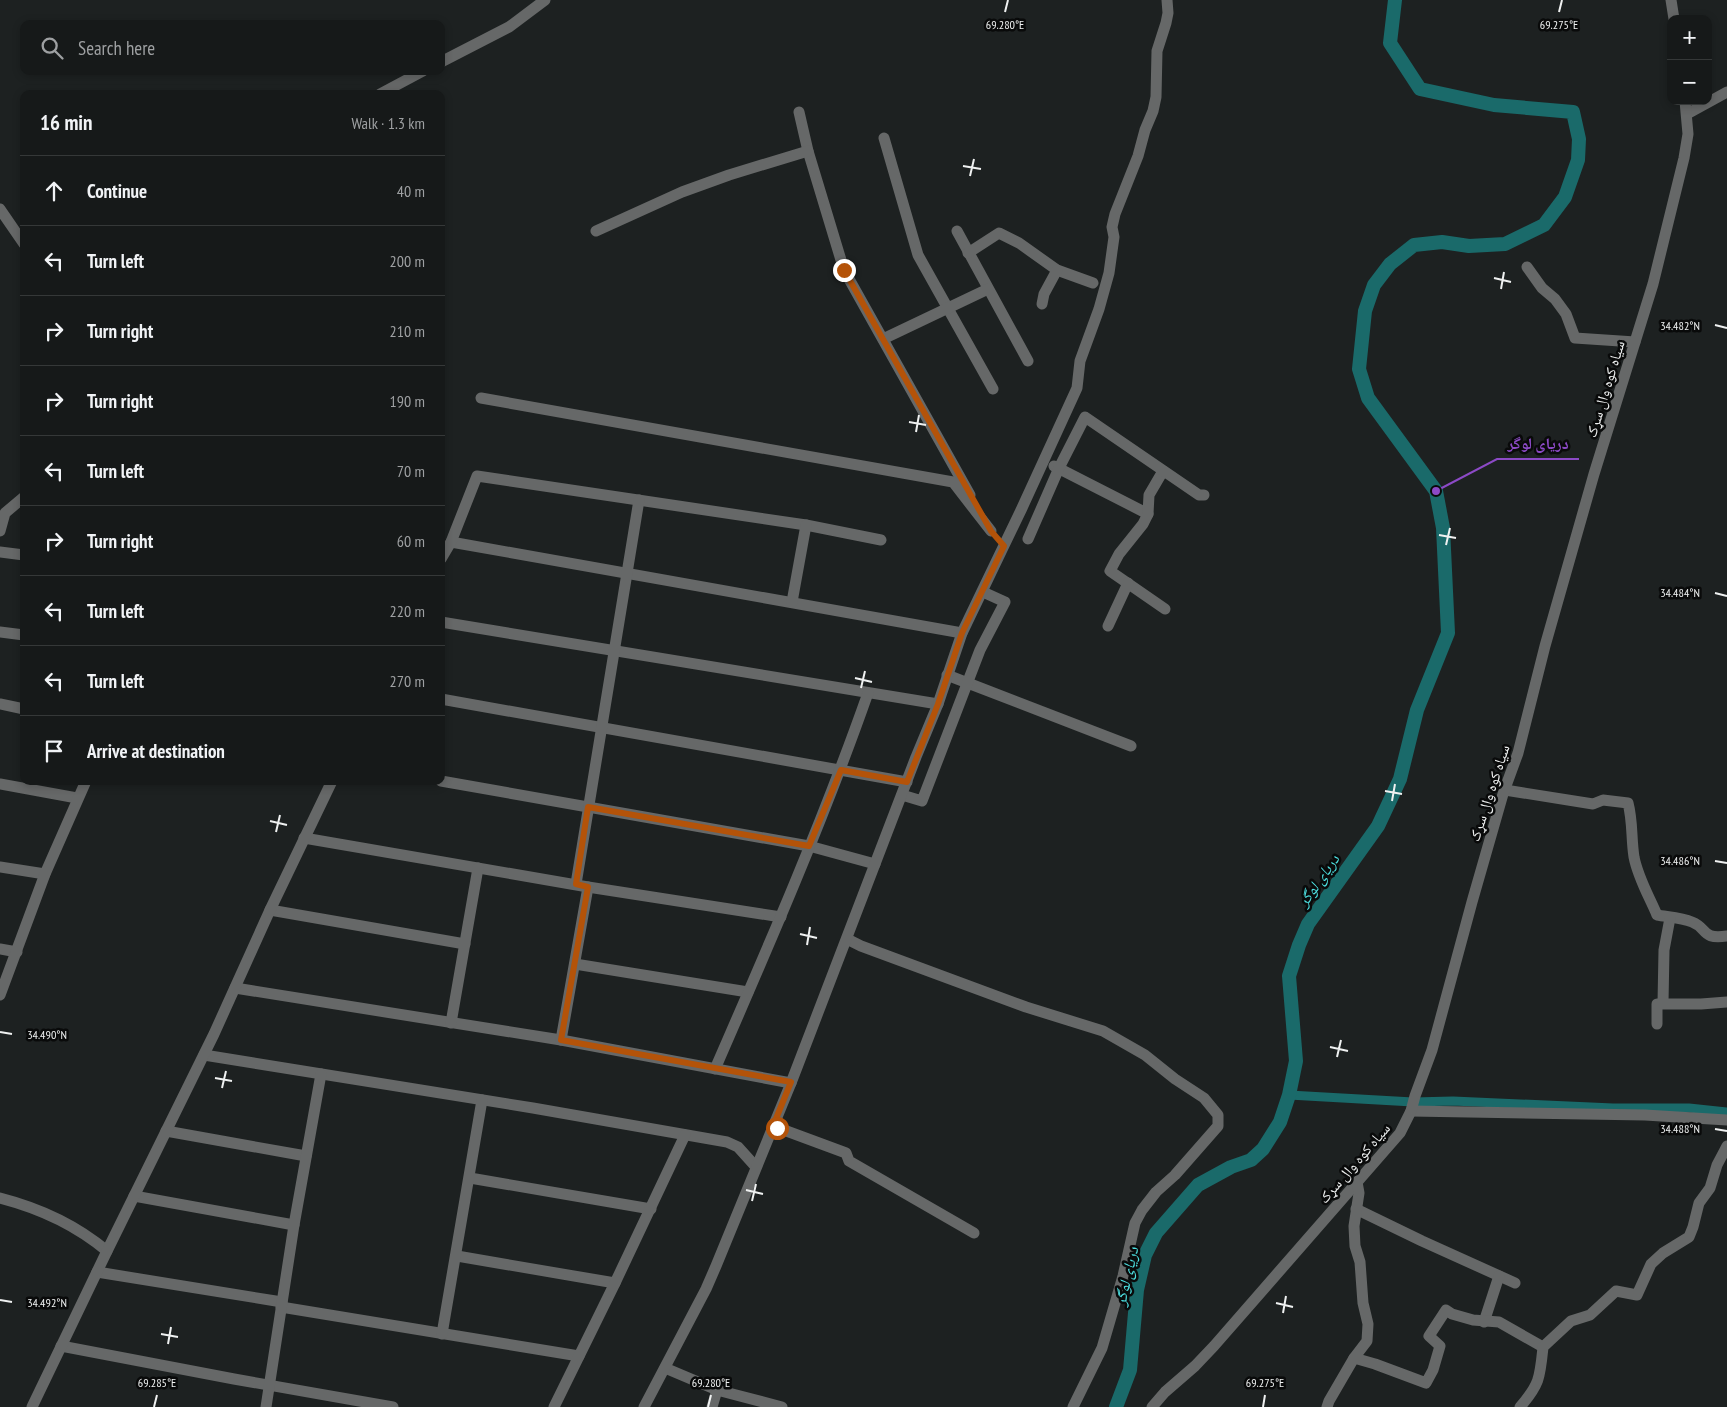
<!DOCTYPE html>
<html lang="en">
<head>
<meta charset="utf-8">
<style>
	body { margin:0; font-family:"PT Sans Narrow","Noto Naskh Arabic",sans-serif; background:#232626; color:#f1f3f6 }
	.controls { position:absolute; right:15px; top:15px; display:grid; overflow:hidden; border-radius:10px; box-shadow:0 2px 8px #0003 }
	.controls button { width:45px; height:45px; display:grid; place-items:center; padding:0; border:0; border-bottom:1px solid #353838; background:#161919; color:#f1f3f6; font:25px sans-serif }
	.stop { position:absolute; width:15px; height:15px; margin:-11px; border:4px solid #b45309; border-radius:50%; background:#fff }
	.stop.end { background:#b45309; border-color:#fff; box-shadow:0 1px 5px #0008 }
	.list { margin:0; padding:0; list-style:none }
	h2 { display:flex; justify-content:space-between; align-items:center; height:65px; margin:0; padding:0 20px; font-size:21px }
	h2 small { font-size:16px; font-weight:400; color:#9ea0a2 }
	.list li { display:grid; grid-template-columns:32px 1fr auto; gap:15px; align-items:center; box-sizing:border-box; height:70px; padding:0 20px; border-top:1px solid #353838 }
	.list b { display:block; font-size:19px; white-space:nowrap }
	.list em { font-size:16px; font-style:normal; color:#9ea0a2 }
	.icon { flex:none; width:28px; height:28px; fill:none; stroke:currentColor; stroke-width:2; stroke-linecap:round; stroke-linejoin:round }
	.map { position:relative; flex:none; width:1727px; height:1407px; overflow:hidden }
	.search { position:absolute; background:#161919; box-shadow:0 2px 8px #0003; left:20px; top:20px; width:425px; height:55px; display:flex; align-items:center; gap:12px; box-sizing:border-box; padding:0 18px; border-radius:10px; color:#9ea0a2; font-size:19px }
	.panel { position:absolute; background:#161919; box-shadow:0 2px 8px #0003; left:20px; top:90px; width:425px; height:695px; border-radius:10px }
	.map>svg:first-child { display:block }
</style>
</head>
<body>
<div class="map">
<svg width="1727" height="1407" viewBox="0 0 1727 1407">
	<rect width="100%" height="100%" fill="#1d2121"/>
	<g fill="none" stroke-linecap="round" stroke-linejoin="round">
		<polyline stroke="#1a6a6a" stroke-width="9" points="1289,1095 1413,1102 1453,1101 1613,1108 1689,1108 1727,1112"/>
		<polyline stroke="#1a6a6a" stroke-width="14" points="1116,1407 1130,1370 1137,1290 1145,1255 1156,1233 1198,1185 1231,1167 1251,1160 1263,1149 1280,1122 1289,1095 1296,1061 1289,976 1299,945 1308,924 1378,826 1400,779 1417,710 1448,633 1443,528 1436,491 1368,398 1359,369 1365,311 1374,285 1390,264 1414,245 1442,242 1469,246 1505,244 1544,225 1565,197 1578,160 1579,139 1573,112 1494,105 1420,89 1390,43 1395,0"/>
		<g stroke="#666868" stroke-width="11">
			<polyline points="1671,0 1674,19"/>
			<polyline points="441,62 509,27 545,0"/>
			<polyline points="380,94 423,71"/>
			<polyline points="799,112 808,151 844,270 970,495"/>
			<polyline points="1687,114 1727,92"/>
			<polyline points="884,138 918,255 993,389"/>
			<polyline points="0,209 24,244"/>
			<polyline points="596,231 682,192 729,175 808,151"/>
			<polyline points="957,231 1028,361"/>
			<polyline points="968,253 999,233 1019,243 1057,270 1093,283"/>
			<polyline points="1527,267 1542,288 1555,299 1566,314 1575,338 1635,342"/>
			<polyline points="1042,304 1044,294 1057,270"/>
			<polyline points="883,339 988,289"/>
			<polyline points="481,398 953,482 991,531"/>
			<polyline points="1054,466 1148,514"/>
			<polyline points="1163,471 1149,495 1148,514 1143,524 1119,554 1110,571 1165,609"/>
			<polyline points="0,531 5,513 24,497"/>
			<polyline points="1028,539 1059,468 1085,417 1199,495 1204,495"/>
			<polyline points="451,542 962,633"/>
			<polyline points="0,552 24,555"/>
			<polyline points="441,559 451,542 477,476 806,525 881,540"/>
			<polyline points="792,602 806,525"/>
			<polyline points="441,622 938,704"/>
			<polyline points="1108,626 1128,583"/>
			<polyline points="0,632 24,635"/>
			<polyline points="947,675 1131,746"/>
			<polyline points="441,699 907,782"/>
			<polyline points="0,704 24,709"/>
			<polyline points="441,781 809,846 875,864"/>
			<polyline points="0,784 77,798"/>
			<path d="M1505,790l88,14 10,-4 25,3c5,19 3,35 6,54 4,21 15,39 23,58 11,2 25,3 35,7 16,6 9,18 35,14"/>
			<polyline points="902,795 922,801 980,650 1005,602 983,592"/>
			<polyline points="304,838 588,887 781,917"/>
			<polyline points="0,867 45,874"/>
			<polyline points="576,884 639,500"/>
			<polyline points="270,910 465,944"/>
			<polyline points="847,939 861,946 1026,1007 1103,1031 1145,1055 1175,1079 1204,1098 1218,1115 1218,1126 1175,1175 1156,1192 1142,1210 1135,1223 1123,1276 1102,1348 1073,1407"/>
			<polyline points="0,949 17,952"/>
			<polyline points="575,964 748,992"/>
			<polyline points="235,988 561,1040 791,1083"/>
			<polyline points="0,995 45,874 86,781"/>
			<polyline points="1663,1003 1664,950 1670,918"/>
			<polyline points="451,1023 478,868"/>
			<polyline points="1657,1024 1657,1004 1701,1004 1727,1002"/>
			<polyline points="561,1040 588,887"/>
			<polyline points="204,1055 533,1108 727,1142 738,1147 756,1167"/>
			<path d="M715,1069c54,-124 108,-248 153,-376"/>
			<polyline points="1411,1111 1645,1115 1727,1120"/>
			<polyline points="773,1126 846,1153 849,1161 974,1233"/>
			<polyline points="166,1131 306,1156"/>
			<polyline points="470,1178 651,1209"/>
			<polyline points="134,1196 294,1225"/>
			<path d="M0,1198c39,10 76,27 107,53"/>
			<polyline points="1356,1209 1422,1241 1515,1283"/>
			<polyline points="457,1256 615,1283"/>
			<polyline points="97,1272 282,1302"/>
			<polyline points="281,1307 579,1356"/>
			<polyline points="1484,1322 1499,1276"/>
			<polyline points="442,1334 482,1100"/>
			<polyline points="61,1346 234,1379 393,1407"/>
			<polyline points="1354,1358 1375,1364 1426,1383 1433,1370 1440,1346 1429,1336 1446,1310 1452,1314 1473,1320 1499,1322 1543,1347"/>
			<polyline points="665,1368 717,1390 782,1407"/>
			<polyline points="32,1407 107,1251 214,1034 270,910 332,781"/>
			<polyline points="266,1407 294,1225 321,1074"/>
			<polyline points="554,1407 615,1283 685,1135"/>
			<polyline points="644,1407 706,1289 716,1266 791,1083 916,757 938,704 962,633 1022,508 1077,388 1080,361 1099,309 1109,273 1114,237 1112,227 1115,214 1138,156 1145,130 1153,111 1156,97 1157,51 1166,23 1168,13 1167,0"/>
			<polyline points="712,1407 717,1390"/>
			<polyline points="1152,1407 1165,1392 1195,1366 1214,1346 1400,1133 1411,1111 1415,1096 1432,1050 1472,902 1503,794 1518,753 1545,646 1594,474 1653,284 1684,158 1688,134 1685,101"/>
			<polyline points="1327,1407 1329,1401 1354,1358 1367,1341 1368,1324 1363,1303 1360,1262 1355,1246 1354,1226 1359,1193 1357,1182"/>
			<path d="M1520,1407c20,-23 20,-30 23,-60l28,-26 19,-6 26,-24 21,4 14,-31 12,-11 26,-16 4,-10 6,-24 11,-15 7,-23 10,-19"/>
		</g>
	</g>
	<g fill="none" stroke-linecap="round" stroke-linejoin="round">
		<polyline stroke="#b45309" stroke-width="6" points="777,1128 773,1126 791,1082 561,1040 588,887 576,884 588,807 809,846 841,770 907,782 938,704 962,633 1004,546 991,531 844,270"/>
	</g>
	<path fill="none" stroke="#eff1f1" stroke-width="2" d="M1005,12l3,-12M1559,12l3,-12M963,166l18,3M970,176l4,-17M1494,278l17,4M1501,289l3,-17M1715,325l12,3M909,422l17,3M916,432l3,-17M1439,535l17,3M1446,545l4,-17M1715,593l12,3M855,678l17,4M861,688l4,-17M1385,791l17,3M1392,801l3,-17M270,821l17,4M276,832l4,-17M1715,861l12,2M800,934l17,4M807,945l3,-18M0,1032l12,2M1330,1047l18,4M1337,1057l4,-17M215,1078l17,3M222,1088l4,-17M1715,1129l12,2M746,1190l17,4M752,1201l4,-17M0,1300l12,2M1276,1303l17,4M1283,1313l3,-17M161,1334l17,3M168,1344l3,-17M154,1407l3,-12M708,1407l3,-12M1263,1407l2,-12"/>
	<g text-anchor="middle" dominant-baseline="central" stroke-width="5" stroke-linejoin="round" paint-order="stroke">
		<g font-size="15" fill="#eff1f1" stroke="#090a0a">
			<text transform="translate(1605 389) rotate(-73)">سیاه کوه وال سړک</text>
			<text transform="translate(1489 793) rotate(-72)">سیاه کوه وال سړک</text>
			<text transform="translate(1354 1163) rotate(-49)">سیاه کوه وال سړک</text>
		</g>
		<g font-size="16" font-style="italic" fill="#4ddfe0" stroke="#090a0a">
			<text transform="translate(1318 880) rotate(-55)">دریای لوگر</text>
			<text transform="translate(1126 1276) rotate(-77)">دریای لوگر</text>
		</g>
	</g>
	<g font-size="12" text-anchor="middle" fill="#eff1f1" stroke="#090a0a" stroke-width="5" stroke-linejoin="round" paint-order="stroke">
		<text x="1005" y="29">69.280°E</text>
		<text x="1559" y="29">69.275°E</text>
		<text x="1680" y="330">34.482°N</text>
		<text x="1680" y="597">34.484°N</text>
		<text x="1680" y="865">34.486°N</text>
		<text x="47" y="1039">34.490°N</text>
		<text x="1680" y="1133">34.488°N</text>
		<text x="47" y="1307">34.492°N</text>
		<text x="157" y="1387">69.285°E</text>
		<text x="711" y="1387">69.280°E</text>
		<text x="1265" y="1387">69.275°E</text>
	</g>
	<path fill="none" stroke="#8c4ac6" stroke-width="2" d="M1436 491L1497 459H1579"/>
	<circle fill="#8c4ac6" stroke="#090a0a" stroke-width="2" cx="1436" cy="491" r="5"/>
	<g font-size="16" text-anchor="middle" font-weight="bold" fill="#8c4ac6" stroke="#090a0a" stroke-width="5" stroke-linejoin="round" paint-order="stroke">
		<text x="1538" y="449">دریای لوگر</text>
	</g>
</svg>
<div class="controls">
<button>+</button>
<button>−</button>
</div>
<div class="stop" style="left:777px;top:1128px"></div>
<div class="stop end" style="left:844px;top:270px"></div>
<div class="search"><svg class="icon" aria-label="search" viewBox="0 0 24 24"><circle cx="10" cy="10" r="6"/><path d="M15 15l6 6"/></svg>Search here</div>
<section class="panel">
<h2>16 min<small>Walk · 1.3 km</small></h2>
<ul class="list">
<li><svg class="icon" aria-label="ahead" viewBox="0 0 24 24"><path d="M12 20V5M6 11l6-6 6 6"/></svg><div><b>Continue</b></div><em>40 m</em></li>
<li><svg class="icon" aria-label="left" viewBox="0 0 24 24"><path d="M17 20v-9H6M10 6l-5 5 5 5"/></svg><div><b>Turn left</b></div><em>200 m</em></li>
<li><svg class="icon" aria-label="right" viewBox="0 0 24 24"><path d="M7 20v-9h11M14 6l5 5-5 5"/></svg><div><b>Turn right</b></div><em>210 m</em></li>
<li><svg class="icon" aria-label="right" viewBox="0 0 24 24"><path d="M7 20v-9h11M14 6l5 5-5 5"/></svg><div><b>Turn right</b></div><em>190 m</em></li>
<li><svg class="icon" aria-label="left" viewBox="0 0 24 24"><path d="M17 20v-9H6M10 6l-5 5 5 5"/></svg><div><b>Turn left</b></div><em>70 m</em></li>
<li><svg class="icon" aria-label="right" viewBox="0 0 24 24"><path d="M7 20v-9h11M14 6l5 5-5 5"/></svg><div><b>Turn right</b></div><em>60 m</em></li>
<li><svg class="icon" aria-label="left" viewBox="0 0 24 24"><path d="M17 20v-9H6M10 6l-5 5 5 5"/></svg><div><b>Turn left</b></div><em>220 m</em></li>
<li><svg class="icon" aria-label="left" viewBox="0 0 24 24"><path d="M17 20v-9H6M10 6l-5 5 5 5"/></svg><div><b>Turn left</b></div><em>270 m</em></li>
<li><svg class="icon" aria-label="arrive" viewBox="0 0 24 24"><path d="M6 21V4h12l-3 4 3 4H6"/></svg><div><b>Arrive at destination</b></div></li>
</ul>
</section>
</div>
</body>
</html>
